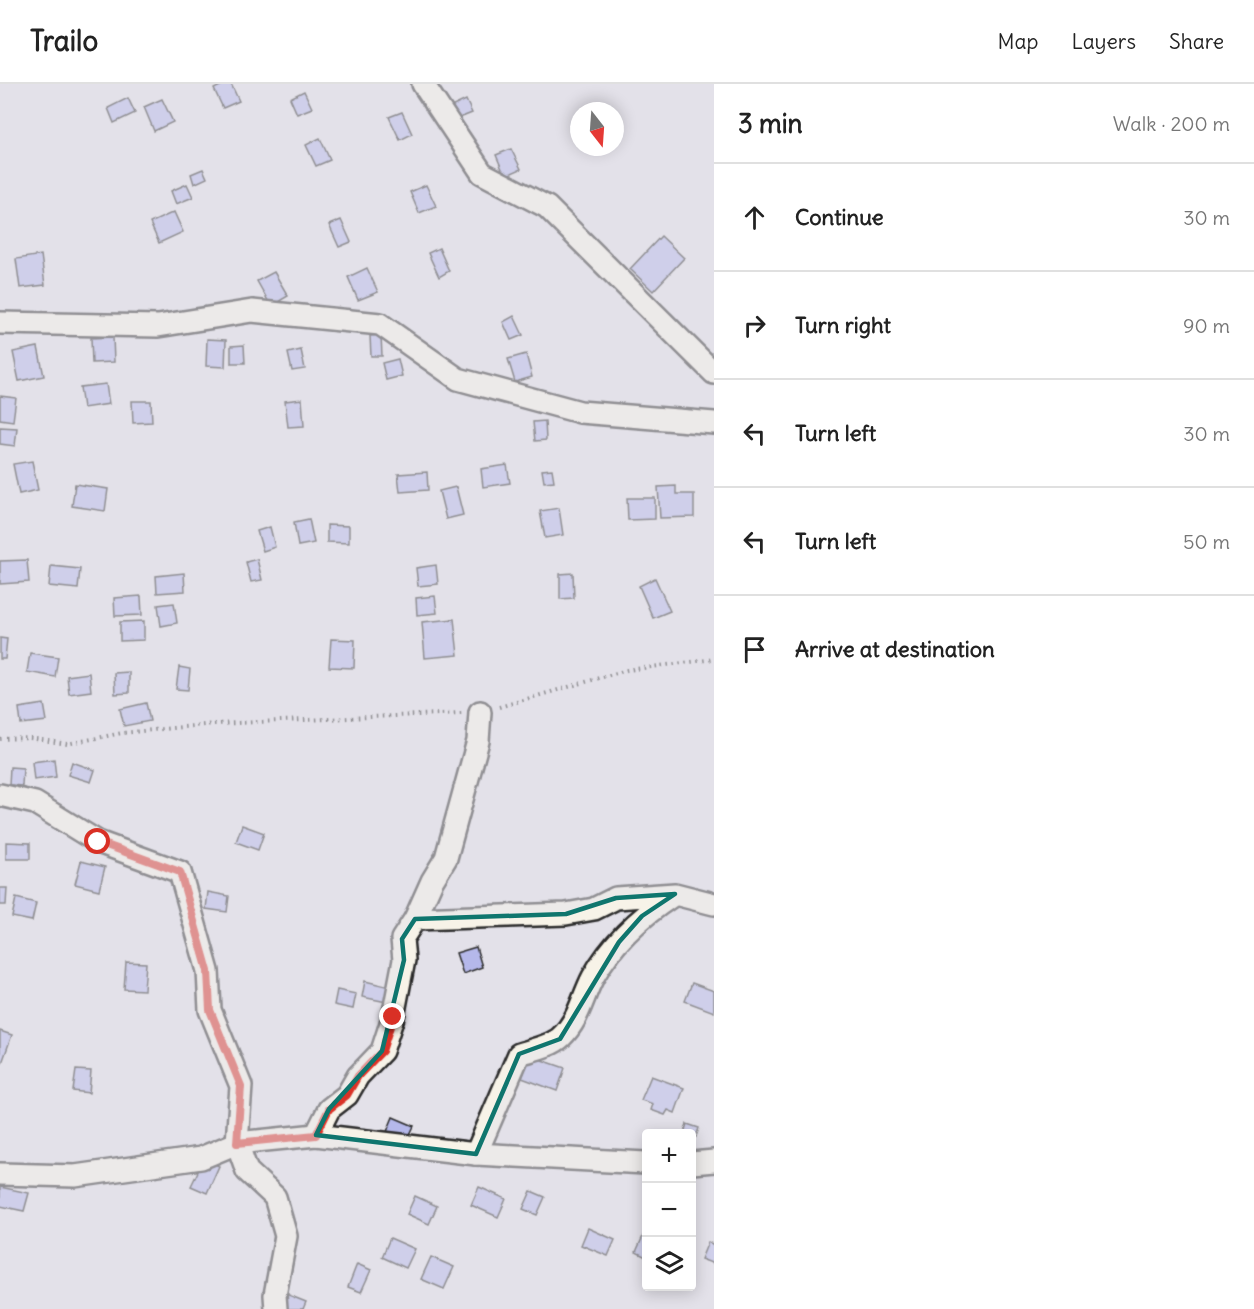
<!DOCTYPE html>
<html lang="en">
<head>
<meta charset="utf-8">
<style>
	body { margin:0; font-family:Delius,sans-serif; background:#f2f2f2; color:#222 }
	.controls { position:absolute; right:18px; bottom:18px; display:grid; overflow:hidden; border-radius:6px; box-shadow:0 3px 15px #0003 }
	.controls button { width:54px; height:54px; display:grid; place-items:center; padding:0; border:0; border-bottom:2px solid #e0e0e0; background:#fff; color:#222; font:30px sans-serif }
	.compass { position:absolute; left:570px; top:18px; width:54px; height:54px; border-radius:50%; background:#fff; box-shadow:0 3px 15px #0003; rotate:163deg }
	.stop { position:absolute; width:18px; height:18px; margin:-14px; border:4px solid #d93025; border-radius:50%; background:#fff }
	.stop.end { background:#d93025; border-color:#fff; box-shadow:0 2px 6px #0008 }
	.list { margin:0; padding:0; list-style:none }
	h2 { display:flex; justify-content:space-between; align-items:center; height:78px; margin:0; padding:0 24px; font-size:26px }
	h2 small { font-size:20px; font-weight:400; color:#767676 }
	.list li { display:grid; grid-template-columns:39px 1fr auto; gap:18px; align-items:center; box-sizing:border-box; height:108px; padding:0 24px; border-top:2px solid #e0e0e0 }
	.list b { display:block; font-size:22px; white-space:nowrap }
	.list em { font-size:20px; font-style:normal; color:#767676 }
	.icon { flex:none; width:33px; height:33px; fill:none; stroke:currentColor; stroke-width:2; stroke-linecap:round; stroke-linejoin:round }
	.map { position:relative; flex:none; width:714px; height:1225px; overflow:hidden }
	header { display:flex; align-items:center; gap:36px; box-sizing:border-box; height:84px; padding:0 30px; background:#fff; border-bottom:2px solid #e0e0e0 }
	header strong { font-size:28px }
	nav { display:flex; gap:33px; margin-inline-start:auto; font-size:21px }
	main { display:flex }
	aside { flex:1; background:#fff }
	.map>svg:first-child { display:block }
</style>
</head>
<body>
<header>
<strong>Trailo</strong>
<nav><a>Map</a><a>Layers</a><a>Share</a></nav>
</header>
<main>
<div class="map">
<svg width="714" height="1225" viewBox="0 0 714 1225">
	<rect width="100%" height="100%" fill="#e3e1e9"/>
	<filter id="ink" filterUnits="userSpaceOnUse"><feTurbulence type="fractalNoise" baseFrequency=".0167" numOctaves="2"/><feDisplacementMap in="SourceGraphic" scale="12" xChannelSelector="R" yChannelSelector="G"/><feConvolveMatrix kernelMatrix="1 2 1 2 8 2 1 2 1" color-interpolation-filters="sRGB"/></filter>
	<g filter="url(#ink)">
		<g fill="#b5b8ea" stroke="#2b2b2b" stroke-width="1.5">
			<polygon points="224,0 231,0 239,17 223,24 214,5"/>
			<polygon points="304,7 312,24 297,30 290,14"/>
			<polygon points="128,14 135,29 114,39 108,24"/>
			<polygon points="162,15 173,38 154,47 144,23"/>
			<polygon points="466,16 472,29 457,35 451,23"/>
			<polygon points="402,28 412,50 400,56 389,33"/>
			<polygon points="320,54 330,76 316,82 306,61"/>
			<polygon points="511,65 521,85 505,92 496,71"/>
			<polygon points="203,85 207,94 194,100 191,90"/>
			<polygon points="187,100 193,113 176,120 171,107"/>
			<polygon points="426,101 436,122 419,129 410,108"/>
			<polygon points="174,128 183,148 159,159 150,139"/>
			<polygon points="341,136 351,158 339,163 329,141"/>
			<polygon points="661,152 684,174 653,207 630,185"/>
			<polygon points="439,164 449,187 439,193 428,169"/>
			<polygon points="41,171 45,201 20,204 16,175"/>
			<polygon points="367,184 378,208 358,216 348,193"/>
			<polygon points="274,188 288,212 271,222 257,197"/>
			<polygon points="514,232 523,251 511,256 503,238"/>
			<polygon points="381,251 382,272 371,272 370,252"/>
			<polygon points="113,253 114,278 92,279 91,254"/>
			<polygon points="207,255 226,256 225,283 206,282"/>
			<polygon points="244,261 245,279 231,279 231,262"/>
			<polygon points="38,263 44,292 19,297 13,268"/>
			<polygon points="301,266 305,285 292,287 288,269"/>
			<polygon points="526,270 532,293 515,298 508,275"/>
			<polygon points="398,275 402,292 386,296 382,279"/>
			<polygon points="106,300 109,320 83,324 80,303"/>
			<polygon points="0,312 16,314 13,337 0,335"/>
			<polygon points="302,315 304,342 288,343 285,317"/>
			<polygon points="132,317 151,317 152,338 133,339"/>
			<polygon points="545,337 546,356 535,357 533,338"/>
			<polygon points="0,343 17,344 15,362 0,360"/>
			<polygon points="32,377 38,406 19,410 13,380"/>
			<polygon points="507,381 510,399 483,403 481,385"/>
			<polygon points="552,385 554,397 544,398 542,386"/>
			<polygon points="427,388 428,406 400,408 398,390"/>
			<polygon points="75,400 108,405 105,427 72,422"/>
			<polygon points="676,402 676,410 694,410 694,433 660,434 658,403"/>
			<polygon points="456,403 463,431 446,435 439,407"/>
			<polygon points="627,414 655,414 655,435 628,436"/>
			<polygon points="559,424 563,451 545,454 540,427"/>
			<polygon points="309,435 314,459 298,462 294,438"/>
			<polygon points="327,441 349,442 349,459 327,458"/>
			<polygon points="270,443 275,463 263,467 257,447"/>
			<polygon points="257,475 262,496 251,498 246,478"/>
			<polygon points="27,476 29,498 0,500 0,477"/>
			<polygon points="436,481 438,500 418,502 416,484"/>
			<polygon points="51,482 80,485 78,505 49,502"/>
			<polygon points="184,489 185,507 157,509 156,492"/>
			<polygon points="573,489 574,514 560,515 560,490"/>
			<polygon points="655,494 670,527 653,534 639,502"/>
			<polygon points="141,512 142,531 115,532 114,514"/>
			<polygon points="435,512 437,529 417,531 416,514"/>
			<polygon points="174,519 177,539 161,542 158,521"/>
			<polygon points="454,535 458,571 425,574 422,538"/>
			<polygon points="144,537 144,556 120,557 120,538"/>
			<polygon points="0,554 7,555 5,575 0,575"/>
			<polygon points="331,555 355,556 354,584 329,583"/>
			<polygon points="30,569 58,573 55,593 27,588"/>
			<polygon points="179,583 190,585 188,606 176,605"/>
			<polygon points="129,588 129,609 115,610 114,589"/>
			<polygon points="89,589 91,607 69,610 67,592"/>
			<polygon points="146,619 150,637 124,642 120,625"/>
			<polygon points="44,620 47,637 21,640 19,624"/>
			<polygon points="54,675 56,693 34,696 32,678"/>
			<polygon points="72,678 95,686 91,698 68,691"/>
			<polygon points="10,683 23,684 22,702 9,701"/>
			<polygon points="242,741 264,749 258,766 236,758"/>
			<polygon points="6,758 30,759 30,775 6,775"/>
			<polygon points="81,777 105,783 99,806 75,800"/>
			<polygon points="0,804 7,804 6,821 0,821"/>
			<polygon points="208,808 229,812 227,828 206,825"/>
			<polygon points="16,814 36,819 32,837 12,833"/>
			<polygon points="476,863 482,883 463,890 456,869"/>
			<polygon points="126,878 146,879 144,906 124,905"/>
			<polygon points="365,897 390,903 387,918 362,913"/>
			<polygon points="692,899 714,907 714,928 685,917"/>
			<polygon points="337,906 356,910 353,925 334,921"/>
			<polygon points="0,947 12,951 2,979 0,978"/>
			<polygon points="530,972 565,984 557,1007 522,994"/>
			<polygon points="76,986 91,987 89,1009 73,1007"/>
			<polygon points="651,992 684,1004 675,1029 668,1026 665,1031 651,1026 653,1020 641,1016"/>
			<polygon points="393,1033 414,1042 406,1059 386,1050"/>
			<polygon points="687,1040 699,1044 696,1053 692,1050 684,1049"/>
			<polygon points="204,1075 219,1082 207,1109 191,1102"/>
			<polygon points="0,1103 29,1109 24,1127 0,1122"/>
			<polygon points="479,1103 506,1115 498,1133 471,1121"/>
			<polygon points="531,1107 545,1113 537,1131 523,1125"/>
			<polygon points="415,1112 437,1122 429,1140 407,1130"/>
			<polygon points="588,1144 615,1156 608,1172 581,1161"/>
			<polygon points="644,1150 646,1151 646,1173 636,1168"/>
			<polygon points="390,1154 415,1165 406,1184 382,1173"/>
			<polygon points="708,1158 714,1161 714,1180 701,1175"/>
			<polygon points="431,1173 454,1183 444,1205 421,1195"/>
			<polygon points="357,1180 371,1186 361,1208 348,1203"/>
			<polygon points="286,1210 306,1218 303,1225 280,1225"/>
		</g>
		<g fill="none" stroke-linecap="round" stroke-linejoin="round">
			<g stroke="#2b2b2b" stroke-width="26">
				<g id="minor">
					<polyline points="423,0 482,89 547,123 714,289"/>
					<polyline points="0,239 158,242 252,227 380,240 458,295 580,328 714,339"/>
					<polyline points="0,711 35,719 98,758 180,788 208,887 210,926 241,1002 237,1059 247,1087 275,1113 286,1152 275,1211 276,1225"/>
					<polyline points="415,835 432,797 446,774 478,657 480,628"/>
					<polyline points="316,1051 329,1025 347,1011 358,992 382,967 393,933 404,876 402,855 415,835 566,830 594,825 616,814 675,810 714,820"/>
					<path d="M476,1070l43,-100c12,-4 33,-8 42,-17 18,-17 21,-39 32,-60 19,-34 47,-60 79,-81"/>
					<polyline points="692,1079 714,1077"/>
					<polyline points="0,1090 75,1092 201,1074 237,1059 316,1051 476,1070 646,1079"/>
				</g>
			</g>
			<g stroke="#2b2b2b" stroke-width="4" stroke-dasharray="1.5 4.5" stroke-linecap="butt">
				<polyline points="499,623 627,586 714,575"/>
				<polyline points="0,655 30,654 67,660 122,649 214,640 462,629"/>
			</g>
			<use href="#minor" stroke="#f7f3e8" stroke-width="21"/>
		</g>
	</g>
	<g fill="none" stroke-linecap="round" stroke-linejoin="round" filter="url(#ink)">
		<polyline stroke="#d93025" stroke-width="8" points="98,758 180,788 208,887 210,926 241,1002 237,1059 316,1051 329,1025 347,1011 358,992 382,967 393,933"/>
	</g>
	<path d="M0 0H714V1225H0ZM675,810l-33,22 -23,26 -59,97 -41,15 -43,100 -160,-19 13,-26 53,-58 22,-91 -2,-21 13,-20 151,-5 50,-16z" fill="#e3e1e9" fill-opacity=".55" fill-rule="evenodd"/>
	<path fill="none" stroke="#0f766e" stroke-width="4.5" stroke-linejoin="round" d="M675,810l-33,22 -23,26 -59,97 -41,15 -43,100 -160,-19 13,-26 53,-58 22,-91 -2,-21 13,-20 151,-5 50,-16z"/>
</svg>
<div class="controls">
<button>+</button>
<button>−</button>
<button><svg class="icon" aria-label="layers" viewBox="0 0 24 24"><path d="M12 4l9 5-9 5-9-5zM3 14l9 5 9-5"/></svg></button>
</div>
<svg class="compass" viewBox="-18 -18 36 36"><path d="M0-13l5 13h-10z" fill="#e53935"/><path d="M0 13l5-13h-10z" fill="#767676"/></svg>
<div class="stop" style="left:98px;top:758px"></div>
<div class="stop end" style="left:393px;top:933px"></div>
</div>
<aside>
<h2>3 min<small>Walk · 200 m</small></h2>
<ul class="list">
<li><svg class="icon" aria-label="ahead" viewBox="0 0 24 24"><path d="M12 20V5M6 11l6-6 6 6"/></svg><div><b>Continue</b></div><em>30 m</em></li>
<li><svg class="icon" aria-label="right" viewBox="0 0 24 24"><path d="M7 20v-9h11M14 6l5 5-5 5"/></svg><div><b>Turn right</b></div><em>90 m</em></li>
<li><svg class="icon" aria-label="left" viewBox="0 0 24 24"><path d="M17 20v-9H6M10 6l-5 5 5 5"/></svg><div><b>Turn left</b></div><em>30 m</em></li>
<li><svg class="icon" aria-label="left" viewBox="0 0 24 24"><path d="M17 20v-9H6M10 6l-5 5 5 5"/></svg><div><b>Turn left</b></div><em>50 m</em></li>
<li><svg class="icon" aria-label="arrive" viewBox="0 0 24 24"><path d="M6 21V4h12l-3 4 3 4H6"/></svg><div><b>Arrive at destination</b></div></li>
</ul>
</aside>
</main>
</body>
</html>
